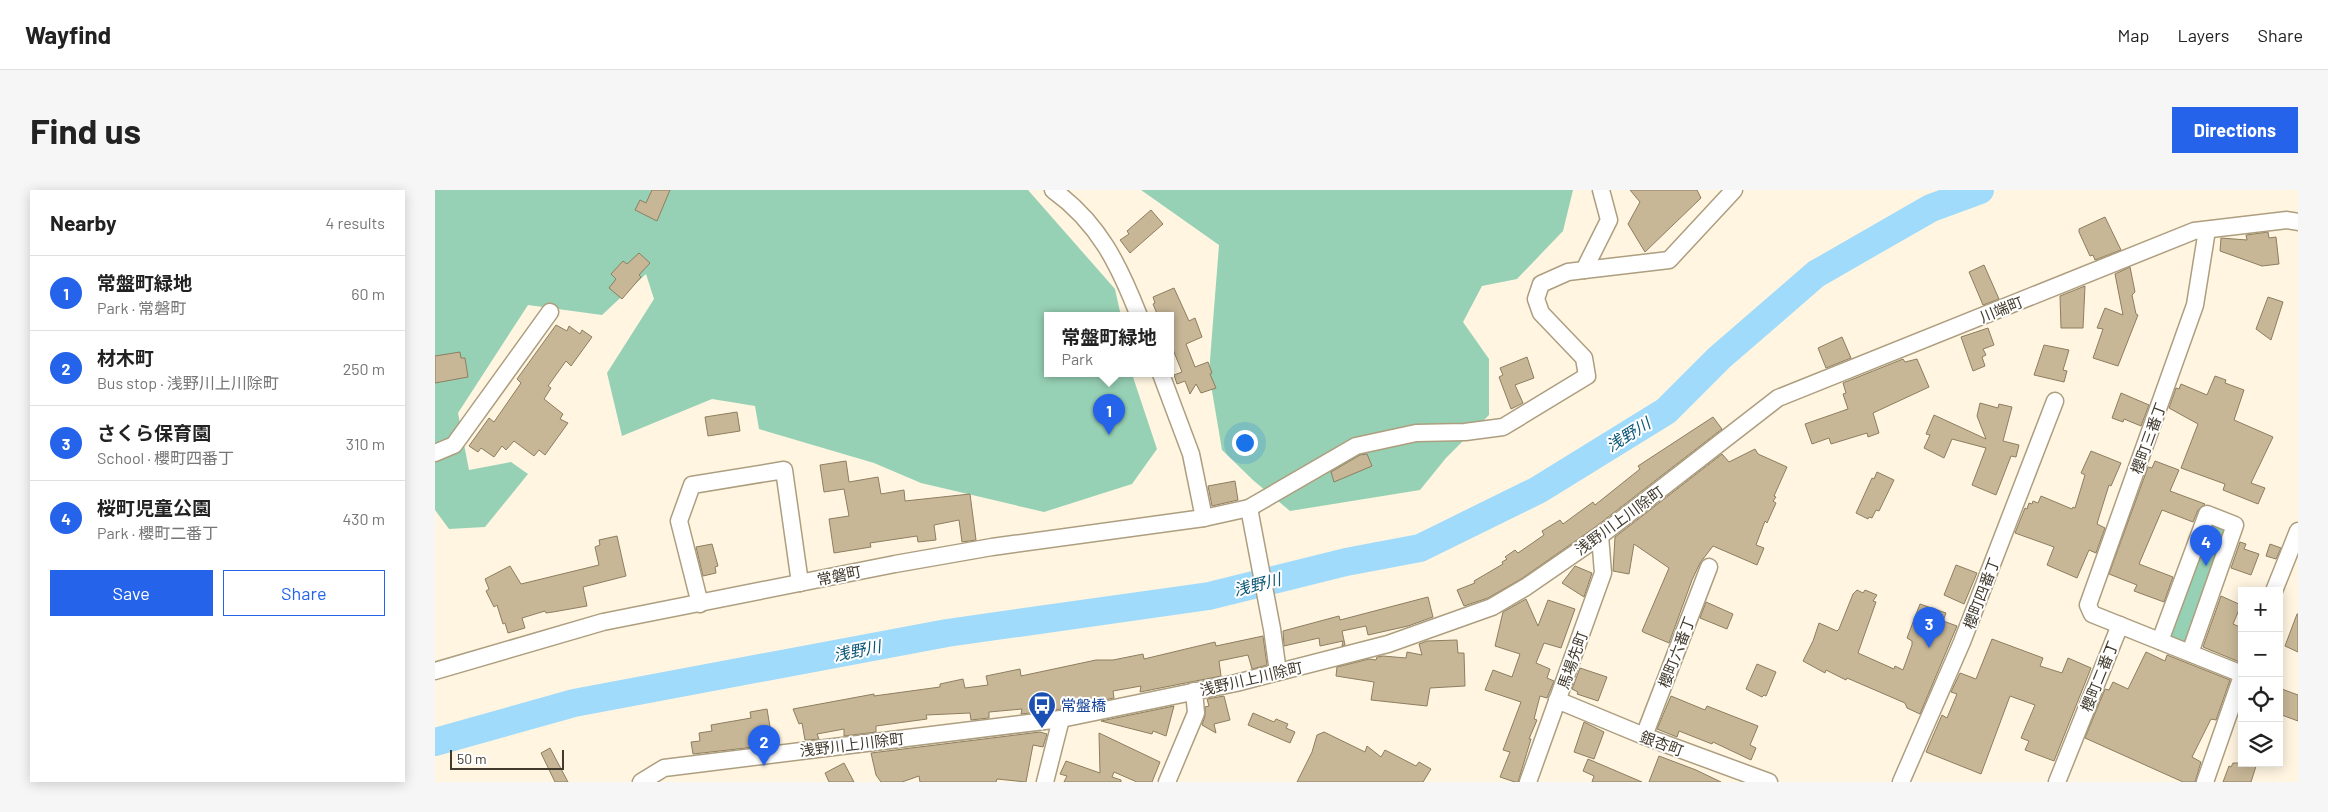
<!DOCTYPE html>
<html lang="en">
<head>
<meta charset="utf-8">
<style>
	body { margin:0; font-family:Barlow,"Noto Sans JP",sans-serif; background:#f6f6f6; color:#222 }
	.controls { position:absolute; right:15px; bottom:15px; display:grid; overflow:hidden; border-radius:0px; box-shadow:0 2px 12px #0003 }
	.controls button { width:45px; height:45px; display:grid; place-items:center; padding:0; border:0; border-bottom:1px solid #e0e0e0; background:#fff; color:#222; font:25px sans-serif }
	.scale { position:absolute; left:15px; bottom:12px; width:114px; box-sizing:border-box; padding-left:5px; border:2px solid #413a2d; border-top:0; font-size:14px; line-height:18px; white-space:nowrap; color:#413a2d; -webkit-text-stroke:4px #fff; paint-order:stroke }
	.you { position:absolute; left:809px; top:252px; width:18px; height:18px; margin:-12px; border:4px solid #fff; border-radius:50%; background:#1a73e8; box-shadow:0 0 0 8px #1a73e833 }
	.badge { display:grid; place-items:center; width:32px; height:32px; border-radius:50%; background:#2563eb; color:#fff; font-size:16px; font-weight:700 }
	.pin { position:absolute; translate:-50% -41px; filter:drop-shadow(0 1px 2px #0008) }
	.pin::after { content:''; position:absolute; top:26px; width:18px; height:15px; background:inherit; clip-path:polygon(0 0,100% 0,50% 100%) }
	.popup { position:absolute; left:609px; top:122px; width:130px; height:65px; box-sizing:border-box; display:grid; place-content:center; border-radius:0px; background:#fff; filter:drop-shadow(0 1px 4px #0005); font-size:16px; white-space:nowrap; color:#767676 }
	.popup b { font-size:19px; color:#222 }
	.popup::after { content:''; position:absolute; left:50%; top:100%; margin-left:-10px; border:10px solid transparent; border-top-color:#fff }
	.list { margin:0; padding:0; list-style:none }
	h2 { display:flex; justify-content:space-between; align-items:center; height:65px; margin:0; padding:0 20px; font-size:21px }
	h2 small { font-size:16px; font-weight:400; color:#767676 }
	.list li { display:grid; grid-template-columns:32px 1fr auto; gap:15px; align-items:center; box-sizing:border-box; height:75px; padding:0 20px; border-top:1px solid #e0e0e0 }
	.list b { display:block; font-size:19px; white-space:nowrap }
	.list p { margin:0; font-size:16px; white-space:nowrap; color:#767676 }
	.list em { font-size:16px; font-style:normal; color:#767676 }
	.actions { display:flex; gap:10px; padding:15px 20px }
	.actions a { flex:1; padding:11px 0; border:1px solid #2563eb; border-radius:0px; text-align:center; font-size:18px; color:#2563eb }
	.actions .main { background:#2563eb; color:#fff }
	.icon { flex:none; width:28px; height:28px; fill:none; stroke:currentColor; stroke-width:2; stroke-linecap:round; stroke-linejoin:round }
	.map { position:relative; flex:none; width:1863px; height:592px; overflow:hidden; border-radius:0px }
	header { display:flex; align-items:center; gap:30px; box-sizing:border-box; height:70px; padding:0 25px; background:#fff; border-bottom:1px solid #e0e0e0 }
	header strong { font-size:24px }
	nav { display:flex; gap:28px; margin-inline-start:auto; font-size:18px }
	.intro { display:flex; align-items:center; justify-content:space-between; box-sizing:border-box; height:120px; padding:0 30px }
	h1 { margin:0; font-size:35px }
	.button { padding:12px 22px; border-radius:0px; background:#2563eb; color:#fff; font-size:18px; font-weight:700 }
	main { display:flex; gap:30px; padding:0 30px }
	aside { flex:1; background:#fff; border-radius:0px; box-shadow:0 2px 12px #0003 }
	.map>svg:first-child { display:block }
</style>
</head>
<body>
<header>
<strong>Wayfind</strong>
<nav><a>Map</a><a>Layers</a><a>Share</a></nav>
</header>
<div class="intro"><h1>Find us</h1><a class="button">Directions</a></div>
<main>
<aside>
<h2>Nearby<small>4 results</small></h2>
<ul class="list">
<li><span class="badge">1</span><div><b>常盤町緑地</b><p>Park · 常磐町</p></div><em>60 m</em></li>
<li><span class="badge">2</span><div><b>材木町</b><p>Bus stop · 浅野川上川除町</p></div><em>250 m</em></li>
<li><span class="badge">3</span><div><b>さくら保育園</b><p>School · 櫻町四番丁</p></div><em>310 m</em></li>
<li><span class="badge">4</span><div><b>桜町児童公園</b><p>Park · 櫻町二番丁</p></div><em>430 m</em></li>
</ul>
<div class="actions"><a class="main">Save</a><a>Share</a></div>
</aside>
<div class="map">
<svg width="1863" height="592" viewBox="0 0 1863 592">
	<rect width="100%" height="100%" fill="#fff5e1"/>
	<g fill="#97d1b5">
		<polygon points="0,0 593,0 680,99 686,126 613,126 613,184 697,184 722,259 697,294 609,322 486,293 439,273 324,239 320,216 277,209 187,246 172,183 219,109 211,84 167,125 93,115 23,223 34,280 76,272 93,284 50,337 14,339 0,320"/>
		<polygon points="706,0 1138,0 1128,41 1082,89 1047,96 1028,132 1054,169 1054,225 1011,268 985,300 855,321 819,291 787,260 774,183 784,55"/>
		<polygon points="1778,332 1790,336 1752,454 1734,449"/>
	</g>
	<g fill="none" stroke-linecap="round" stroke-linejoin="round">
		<polyline stroke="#a0dbfc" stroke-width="28" points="0,552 139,513 512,443 774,406 911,372 985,358 1103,300 1231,221 1284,168 1381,84 1496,18 1545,0"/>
	</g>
	<g fill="#c7b797" stroke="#8d7e60">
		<polygon points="217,0 235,0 222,31 200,20 205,10 211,13"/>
		<polygon points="1195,0 1262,0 1266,8 1210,62 1193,34 1205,12"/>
		<polygon points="716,20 728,34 695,63 685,50 694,44 692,41"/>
		<polygon points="1670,27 1686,60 1660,70 1658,65 1655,66 1644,42 1644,39"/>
		<polygon points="1833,42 1834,48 1841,47 1844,74 1827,76 1785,61 1786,48 1812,50 1811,45"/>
		<polygon points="204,63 215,73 204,85 206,87 187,109 174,98 181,89 176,84 188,71 192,74"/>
		<polygon points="1549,75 1564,109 1548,115 1534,82"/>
		<polygon points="1695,77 1700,102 1697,105 1701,124 1703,125 1683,176 1658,168 1668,139 1662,138 1670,118 1688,125 1680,84"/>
		<polygon points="1650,96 1648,138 1626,138 1625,106"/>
		<polygon points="739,98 754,131 760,128 767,147 751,154 760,177 773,172 777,183 775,184 781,198 766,203 761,194 755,204 750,191 742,194 739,185 747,182 735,152 735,126 723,126 718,114 720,113 718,107"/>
		<polygon points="1833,107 1848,112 1836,150 1821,139"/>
		<polygon points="121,135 132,141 134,136 145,144 147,140 157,147 136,176 131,171 113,196 116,198 109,209 128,224 125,229 133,233 110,265 104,260 99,266 79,251 71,260 67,256 59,267 46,258 43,262 34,256 54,228 59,232 86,193 82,189"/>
		<polygon points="1553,138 1559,155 1548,159 1551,165 1547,167 1550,176 1538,181 1526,147"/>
		<polygon points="1407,147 1416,168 1391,178 1383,158"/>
		<polygon points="1609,155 1634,160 1628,180 1632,181 1629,192 1599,185"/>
		<polygon points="25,162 26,168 30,168 33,187 0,193 0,166"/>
		<polygon points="1092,167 1099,188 1080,195 1088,213 1076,219 1064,187 1068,185 1065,178"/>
		<polygon points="1468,169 1470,172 1482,169 1494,197 1438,223 1444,243 1433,247 1432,243 1396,254 1394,248 1377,254 1370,234 1413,219 1408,204 1411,203 1408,193"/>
		<polygon points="1780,186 1791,190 1790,193 1809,200 1799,230 1838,247 1816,293 1830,298 1823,314 1788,300 1790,294 1746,278 1763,234 1734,218 1741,198 1744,199 1746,194 1772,205"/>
		<polygon points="1686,203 1714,215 1706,236 1689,229 1688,232 1677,228"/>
		<polygon points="1545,213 1563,218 1564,214 1577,217 1568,251 1584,255 1581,267 1576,266 1561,305 1537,295 1551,258 1517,249 1509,268 1489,258 1495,245 1491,244 1499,225 1551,249 1542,226"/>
		<polygon points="302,222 305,241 273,246 270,227"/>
		<polygon points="1278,227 1287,239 1159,338 1086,389 1053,408 1029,416 1022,400 1040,393 1039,391 1068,374 1067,372 1072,369 1070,367 1080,360 1083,363 1109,345 1107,341 1125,330 1128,334 1158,312 1160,315 1205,279 1203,276"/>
		<polygon points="1320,259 1323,264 1352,277 1339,306 1341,307 1338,311 1341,313 1332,333 1330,331 1321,355 1329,358 1322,375 1278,356 1265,373 1257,390 1234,453 1208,442 1207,441 1234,378 1199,354 1194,384 1178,381 1180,347 1287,264 1294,272"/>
		<polygon points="1656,261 1686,273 1676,296 1674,295 1664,327 1662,334 1670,338 1661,363 1654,360 1642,388 1612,375 1619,357 1580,343 1590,318 1592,319 1594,313 1597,314 1598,311 1603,313 1606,306 1637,319 1638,317 1640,318 1650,285 1646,283"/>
		<polygon points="932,264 937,276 899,292 896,282 925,265"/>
		<polygon points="411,271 414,292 443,287 446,304 469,300 470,311 535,304 541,350 527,352 524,330 499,335 501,350 483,352 482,346 435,353 436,357 399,363 394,329 414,326 409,299 389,302 385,275"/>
		<polygon points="1720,271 1744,280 1735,301 1770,314 1763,320 1758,332 1727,320 1704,374 1738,387 1729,412 1699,401 1702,395 1674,384 1713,277 1717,278"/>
		<polygon points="1442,282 1459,290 1444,321 1441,320 1437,328 1434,327 1433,329 1421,323 1437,288 1439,289"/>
		<polygon points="800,291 803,310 777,316 773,296"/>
		<polygon points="182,346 191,386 148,397 152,416 118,422 111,423 110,421 87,428 90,438 73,443 70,433 68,434 62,415 59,417 51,401 54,399 50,389 75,376 86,394 164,375 160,357 165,355 164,350"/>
		<polygon points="1805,352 1811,354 1809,359 1824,364 1816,385 1796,378"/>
		<polygon points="277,354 283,376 280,377 281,383 268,386 261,357"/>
		<polygon points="1835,354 1846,358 1841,369 1831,366"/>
		<polygon points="1521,375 1542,383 1529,414 1509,405"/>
		<polygon points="1140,376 1157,383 1149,407 1127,393"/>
		<polygon points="1422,400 1428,403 1430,400 1442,405 1438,411 1441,412 1423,463 1459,479 1460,476 1468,480 1477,455 1477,451 1472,448 1485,414 1511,423 1508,431 1522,436 1485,524 1472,518 1470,513 1412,488 1411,490 1391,480 1390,483 1368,471 1378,451 1384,433 1402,441 1404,439 1418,404"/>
		<polygon points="1786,406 1806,415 1798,434 1807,438 1807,473 1768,457"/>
		<polygon points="993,407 998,427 973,436 933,445 931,436 907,441 910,455 907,456 908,451 885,456 884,448 849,456 848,441 904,426 905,430"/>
		<polygon points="1091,409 1103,436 1113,410 1140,419 1126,458 1109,453 1101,473 1115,479 1112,488 1119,491 1112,508 1105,506 1099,529 1102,530 1094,549 1096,549 1083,592 1080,592 1065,587 1075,562 1068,560 1086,512 1050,500 1058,480 1077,487 1085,464 1060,456 1068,422"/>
		<polygon points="1271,412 1298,424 1292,439 1265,428"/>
		<polygon points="1862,424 1863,424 1863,462 1850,456"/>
		<polygon points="828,446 832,475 817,479 813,465 784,471 786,486 705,502 706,496 678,501 679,508 621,520 586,524 587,519 554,522 554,528 536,530 535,523 491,525 492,529 441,536 441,542 409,546 409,539 382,544 384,549 373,550 370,550 367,533 364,534 358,519 439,504 439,506 505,497 505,494 528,489 530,498 553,495 551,486 585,479 586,486 661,470 678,470 708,464 709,469 780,452 781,456"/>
		<polygon points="1557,449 1608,468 1605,476 1627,483 1633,468 1656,478 1619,571 1590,560 1594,551 1586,548 1600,515 1575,506 1546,584 1491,562 1507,525 1512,528 1522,504 1516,502 1525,483 1541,489"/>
		<polygon points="1022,450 1023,463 1029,463 1030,496 995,498 992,516 936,510 939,492 901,486 902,477 934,469 941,470 942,467 948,466 971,468 972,462 987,465 984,454 992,451"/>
		<polygon points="1711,462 1730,471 1732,465 1795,490 1781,530 1776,529 1757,567 1766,572 1760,592 1748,592 1650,548 1670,499 1674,500 1678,492 1693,499"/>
		<polygon points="1322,474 1341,482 1331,506 1329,505 1327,507 1311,499"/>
		<polygon points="1145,478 1172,487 1163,511 1142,504 1143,502 1137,499"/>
		<polygon points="1844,498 1863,505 1863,531 1844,524"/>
		<polygon points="789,506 795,530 779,534 781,543 767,535 770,526 770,517 774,516 772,509"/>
		<polygon points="1236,506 1270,520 1272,516 1323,536 1315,555 1321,558 1316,570 1278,552 1277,554 1244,541 1242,547 1222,539"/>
		<polygon points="739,516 731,546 718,541 717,544 666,531"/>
		<polygon points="332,519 338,555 258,564 256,552 265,551 264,543 277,541 276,535 316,528 315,522"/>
		<polygon points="818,523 839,532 841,529 853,534 851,538 860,542 855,553 813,535"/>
		<polygon points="1149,532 1169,542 1159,569 1139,562"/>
		<polygon points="605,542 612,544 608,557 598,555 591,592 562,589 561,592 485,592 484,586 467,592 446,592 441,585 436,563"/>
		<polygon points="889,542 930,562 932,556 946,567 950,560 981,576 984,572 996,579 988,592 862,592 877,562 882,545"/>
		<polygon points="664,543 725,572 717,592 702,592 679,582 677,587 686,590 686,592 629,592 632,586 625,584 631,571 665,583"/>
		<polygon points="115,558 133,592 120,592 106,563"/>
		<polygon points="1224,566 1261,580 1286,592 1214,592"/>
		<polygon points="1153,569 1207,592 1157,592 1159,586 1148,581"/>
		<polygon points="409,573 419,592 394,592 390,583"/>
		<polygon points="1798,573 1822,573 1816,592 1788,592 1794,576 1796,577"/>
	</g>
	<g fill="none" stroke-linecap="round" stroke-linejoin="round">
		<g stroke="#ad9e7f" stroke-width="19">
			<g id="minor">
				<path d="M618,0c46,33 66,75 86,126"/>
				<polyline points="1772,40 1760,115 1653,415 1657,424 1807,484"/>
				<polyline points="1149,80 1234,70 1299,0"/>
				<polyline points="726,184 756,264 769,328"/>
				<polyline points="0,263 19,255 115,122"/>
				<polyline points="814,318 837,439 843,482"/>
				<polyline points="1839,401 1863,341"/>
				<polyline points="265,414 244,331 257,295 349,280 365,393"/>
				<polyline points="1725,451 1772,324 1800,335 1755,463"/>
				<polyline points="0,481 168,432 460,374 557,357 769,328 814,318 921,256 981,243 1030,242 1068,237 1152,186 1149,168 1106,123 1101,109 1106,94 1133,82 1149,80 1174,30 1166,0"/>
				<polyline points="1122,510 1209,546 1334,592"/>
				<polyline points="1209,546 1274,377"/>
				<polyline points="206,592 229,578 626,529 801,493 953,454 1057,417 1091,397 1165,346 1343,208 1759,41 1852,30 1863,32"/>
				<polyline points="610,592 626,529"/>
				<polyline points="732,592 761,523 759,501"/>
				<polyline points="1093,592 1168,383 1165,346"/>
				<polyline points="1466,592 1527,452 1620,211"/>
				<polyline points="1622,592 1685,435"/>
				<polyline points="1770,592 1807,486"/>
			</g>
		</g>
		<use href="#minor" stroke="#fff" stroke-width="16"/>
	</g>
	<defs>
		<g id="bus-pin" transform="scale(1.4375)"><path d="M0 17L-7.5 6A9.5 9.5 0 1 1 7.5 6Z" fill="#1a4fb4" stroke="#fff"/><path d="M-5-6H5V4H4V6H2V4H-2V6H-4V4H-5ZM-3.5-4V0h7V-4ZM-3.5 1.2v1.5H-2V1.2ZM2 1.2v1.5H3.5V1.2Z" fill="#fff"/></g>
	</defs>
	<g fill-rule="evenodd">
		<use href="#bus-pin" x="607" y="515"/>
	</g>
	<g text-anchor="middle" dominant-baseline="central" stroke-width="4" stroke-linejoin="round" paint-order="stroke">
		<g font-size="15" fill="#413a2d" stroke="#fff">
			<text transform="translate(1566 119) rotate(-22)">川端町</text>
			<text transform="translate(1713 248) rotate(-70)">櫻町三番丁</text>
			<text transform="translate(1184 330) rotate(-36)">浅野川上川除町</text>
			<text transform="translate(404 385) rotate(-12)">常磐町</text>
			<text transform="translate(1546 403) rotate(-69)">櫻町四番丁</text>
			<text transform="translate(1241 462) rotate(-69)">櫻町六番丁</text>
			<text transform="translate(1137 470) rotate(-70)">馬場先町</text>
			<text transform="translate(1664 486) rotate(-68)">櫻町二番丁</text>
			<text transform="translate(816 488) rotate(-13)">浅野川上川除町</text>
			<text transform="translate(1227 553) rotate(20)">銀杏町</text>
			<text transform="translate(417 554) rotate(-7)">浅野川上川除町</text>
		</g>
		<g font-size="15" fill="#164399" stroke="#fff" text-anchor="start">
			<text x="626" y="515">常盤橋</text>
		</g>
		<g font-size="16" font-style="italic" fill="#095575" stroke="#fff">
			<text transform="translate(1193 244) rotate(-32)">浅野川</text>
			<text transform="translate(822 394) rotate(-14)">浅野川</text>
			<text transform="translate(422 460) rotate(-11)">浅野川</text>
		</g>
	</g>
</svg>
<div class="controls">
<button>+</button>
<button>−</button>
<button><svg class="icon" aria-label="locate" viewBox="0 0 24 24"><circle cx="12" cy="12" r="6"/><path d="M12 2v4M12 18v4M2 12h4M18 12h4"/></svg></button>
<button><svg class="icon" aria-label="layers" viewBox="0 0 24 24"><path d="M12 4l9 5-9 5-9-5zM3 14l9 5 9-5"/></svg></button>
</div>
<div class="scale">50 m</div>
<div class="you"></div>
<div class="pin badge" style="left:674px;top:245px">1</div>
<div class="popup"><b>常盤町緑地</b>Park</div>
<div class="pin badge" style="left:329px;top:576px">2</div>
<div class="pin badge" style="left:1494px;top:458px">3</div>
<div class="pin badge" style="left:1771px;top:376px">4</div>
</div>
</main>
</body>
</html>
